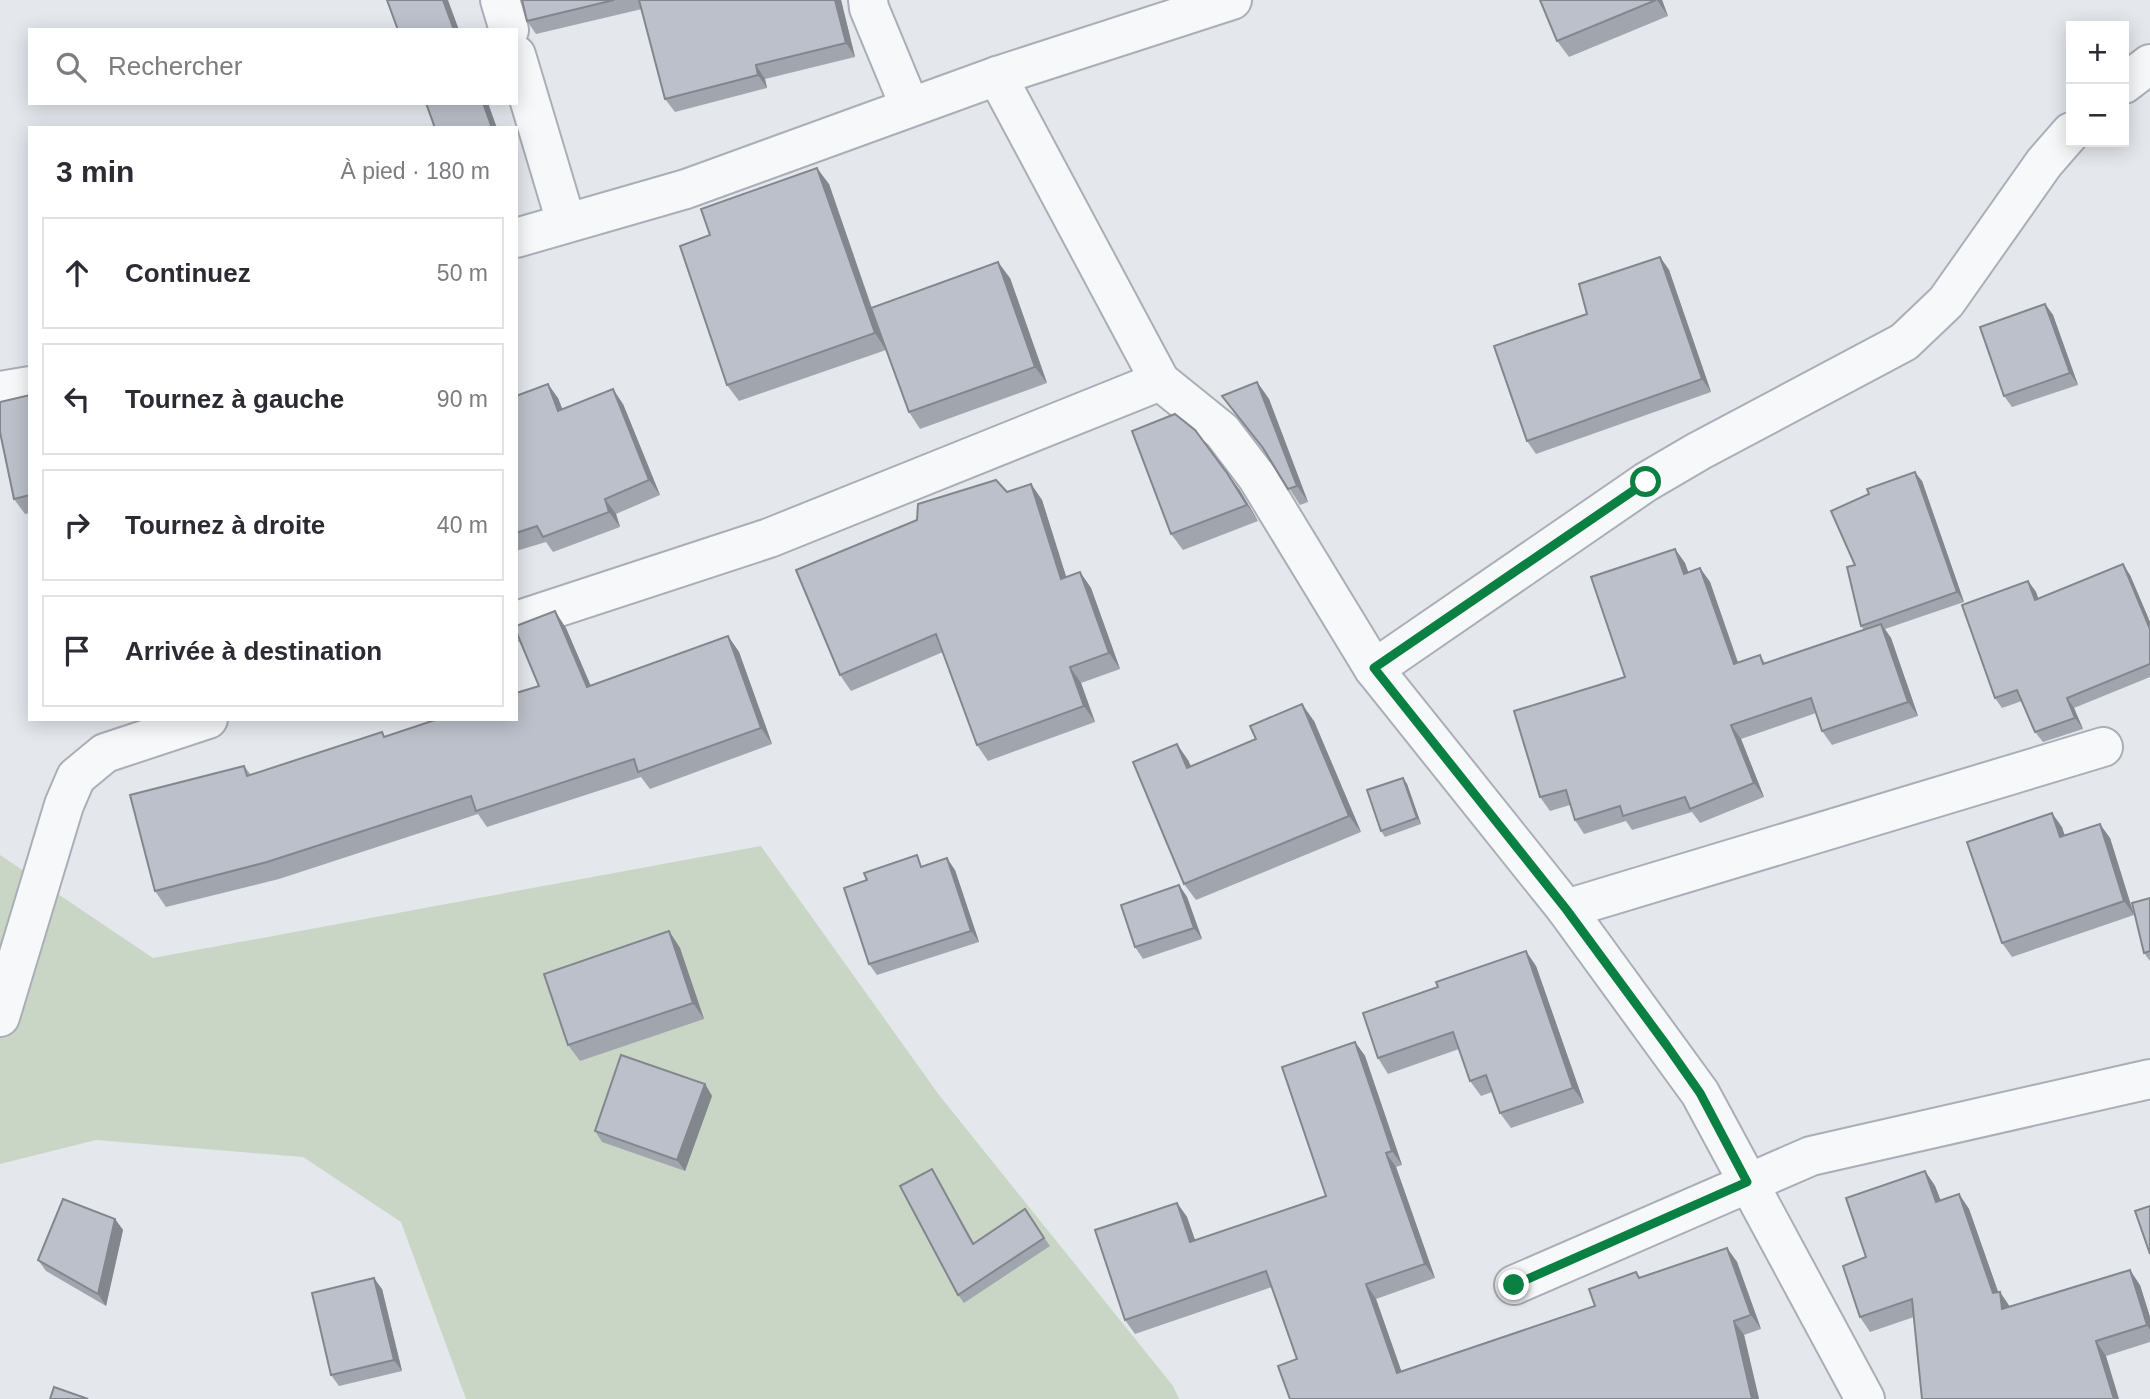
<!DOCTYPE html>
<html lang="fr">
<head>
<meta charset="utf-8">
<style>
	body { margin:0; font-family:Helvetica,sans-serif; background:#f7f7f7; color:#2b2b33 }
	.controls { position:absolute; right:21px; top:21px; display:grid; overflow:hidden; border-radius:0px; box-shadow:0 4px 18px #0003 }
	.controls button { width:63px; height:63px; display:grid; place-items:center; padding:0; border:0; border-bottom:2px solid #e1e1e2; background:#fff; color:#2b2b33; font:35px sans-serif }
	.stop { position:absolute; width:21px; height:21px; margin:-16px; border:5px solid #0b8043; border-radius:50%; background:#fff }
	.stop.end { background:#0b8043; border-color:#fff; box-shadow:0 2px 7px #0008 }
	.list { margin:0; padding:0; list-style:none }
	h2 { display:flex; justify-content:space-between; align-items:center; height:91px; margin:0; padding:0 28px; font-size:30px }
	h2 small { font-size:23px; font-weight:400; color:#7c7c81 }
	.list li { display:grid; grid-template-columns:46px 1fr auto; gap:21px; align-items:center; box-sizing:border-box; height:112px; margin:0 14px 14px; padding:0 14px; border:2px solid #e1e1e2; border-radius:0px }
	.list b { display:block; font-size:26px; white-space:nowrap }
	.list em { font-size:23px; font-style:normal; color:#7c7c81 }
	.icon { flex:none; width:38px; height:38px; fill:none; stroke:currentColor; stroke-width:2; stroke-linecap:round; stroke-linejoin:round }
	.map { position:relative; flex:none; width:2150px; height:1399px; overflow:hidden }
	.search { position:absolute; background:#fff; box-shadow:0 4px 18px #0003; left:28px; top:28px; width:490px; height:77px; display:flex; align-items:center; gap:18px; box-sizing:border-box; padding:0 24px; border-radius:0px; color:#7c7c81; font-size:26px }
	.panel { position:absolute; background:#fff; box-shadow:0 4px 18px #0003; left:28px; top:126px; width:490px; height:595px; border-radius:0px }
	.map>svg:first-child { display:block }
</style>
</head>
<body>
<div class="map">
<svg width="2150" height="1399" viewBox="0 0 2150 1399">
	<rect width="100%" height="100%" fill="#e4e7ec"/>
	<polygon fill="#c9d6c5" points="761,846 939,1095 1173,1386 1179,1399 466,1399 401,1222 303,1157 96,1140 0,1164 0,855 153,958"/>
	<g fill="none" stroke-linecap="round" stroke-linejoin="round">
		<g stroke="#a9aeb7" stroke-width="42">
			<g id="minor">
				<polyline points="500,0 509,30"/>
				<polyline points="868,0 869,8 910,107"/>
				<polyline points="516,55 566,222"/>
				<polyline points="997,76 1160,381 1222,431 1257,477 1374,669 1566,909 1700,1093 1865,1399"/>
				<polyline points="2124,84 2150,64"/>
				<polyline points="516,238 686,189 997,76 1232,0"/>
				<polyline points="0,391 30,386"/>
				<polyline points="516,621 769,538 1160,381"/>
				<polyline points="1374,669 1646,482 1699,451 1904,342 1946,302 2044,163 2071,132"/>
				<polyline points="1566,909 2103,747"/>
				<polyline points="0,1017 64,805 76,777 105,753 208,719"/>
				<polyline points="1514,1285 1811,1156 2150,1079"/>
			</g>
		</g>
		<use href="#minor" stroke="#f7f8fa" stroke-width="38"/>
	</g>
	<g fill="#a1a5ae">
		<polygon points="522,0 841,0 855,57 765,79 767,88 675,112 665,99 642,9 536,34 527,21"/>
		<polygon points="1540,0 1662,0 1668,16 1569,57 1557,41"/>
		<polygon points="829,184 872,308 1010,278 1047,383 920,429 909,412 886,350 739,401 727,385 710,235"/>
		<polygon points="1660,257 1669,270 1711,392 1536,454 1527,441 1587,314"/>
		<polygon points="2045,304 2053,315 2078,385 2012,407 2004,396"/>
		<polygon points="1257,382 1269,399 1308,502 1300,505 1268,456 1222,396"/>
		<polygon points="30,395 30,513 25,514 14,499"/>
		<polygon points="516,396 558,398 562,409 623,404 660,495 616,514 620,527 553,552 546,542 516,551"/>
		<polygon points="1922,481 1964,602 1885,629 1891,638 1918,716 1832,745 1822,731 1816,713 1741,739 1764,797 1700,823 1692,812 1632,830 1626,821 1584,834 1575,820 1570,805 1550,811 1540,797 1625,677 1675,549 1685,563 1688,572 1700,568 1710,582 1738,662 1760,655 1765,663 1864,630 1861,626 1855,565"/>
		<polygon points="1031,484 1042,500 1066,577 1080,572 1091,588 1120,669 1081,683 1095,722 988,761 977,745 943,652 851,691 840,675 917,520"/>
		<polygon points="1239,489 1258,521 1183,550 1171,534"/>
		<polygon points="2130,575 2150,622 2150,677 2074,708 2083,729 2043,742 2035,732 2022,701 2002,708 1995,698 2028,581 2036,592 2038,599"/>
		<polygon points="566,628 591,686 728,636 739,652 772,744 650,789 641,777 487,827 478,814 279,879 166,907 155,891 244,766 251,775 385,737 539,686"/>
		<polygon points="1314,721 1361,832 1196,900 1184,884 1188,760 1191,766"/>
		<polygon points="1403,778 1407,784 1421,824 1385,837 1381,831"/>
		<polygon points="2062,827 2064,836 2110,838 2134,915 2012,957 2002,943"/>
		<polygon points="924,866 955,870 979,942 877,975 869,964"/>
		<polygon points="1179,885 1187,897 1202,939 1143,959 1135,947"/>
		<polygon points="2150,898 2150,961 2144,953"/>
		<polygon points="669,931 680,948 704,1019 580,1061 568,1045"/>
		<polygon points="1536,966 1584,1103 1511,1128 1500,1113 1492,1092 1481,1096 1470,1081 1459,1049 1388,1074 1378,1058"/>
		<polygon points="1355,1042 1365,1056 1402,1165 1396,1167 1435,1278 1376,1299 1401,1371 1595,1306 1640,1278 1727,1248 1737,1262 1761,1329 1744,1335 1759,1399 1290,1399 1297,1359 1272,1287 1135,1334 1125,1320 1177,1203 1187,1217 1195,1241 1326,1196"/>
		<polygon points="705,1084 712,1096 685,1171 602,1142 595,1131"/>
		<polygon points="932,1169 937,1178 974,1243 1025,1209 1050,1246 964,1303 958,1295"/>
		<polygon points="1925,1171 1935,1186 1941,1201 1959,1194 1969,1209 1998,1292 2000,1292 2010,1307 2140,1285 2150,1317 2150,1342 2106,1356 1914,1317 1870,1332 1860,1317 1866,1257"/>
		<polygon points="115,1219 123,1230 106,1306 46,1271 38,1260"/>
		<polygon points="382,1289 402,1371 339,1386 331,1375"/>
	</g>
	<g fill="#83868d">
		<polygon points="443,0 448,0 459,30 454,30"/>
		<polygon points="835,0 841,0 855,57 846,43"/>
		<polygon points="1657,0 1662,0 1668,16"/>
		<polygon points="756,65 765,79 767,88 758,75"/>
		<polygon points="483,103 488,103 497,128 492,128"/>
		<polygon points="817,168 829,184 886,350 875,333"/>
		<polygon points="1660,257 1669,270 1711,392 1702,379"/>
		<polygon points="998,262 1010,278 1047,383 1035,367"/>
		<polygon points="2045,304 2053,315 2078,385 2070,373"/>
		<polygon points="1257,382 1269,399 1308,502 1297,486"/>
		<polygon points="548,384 558,398 569,426 558,411"/>
		<polygon points="613,389 623,404 660,495 649,480"/>
		<polygon points="1915,472 1922,481 1964,602 1957,592"/>
		<polygon points="1227,473 1239,489 1258,521 1247,505"/>
		<polygon points="1031,484 1042,500 1072,595 1061,579"/>
		<polygon points="605,499 616,514 620,527 609,512"/>
		<polygon points="1675,549 1685,563 1694,588 1684,574"/>
		<polygon points="2123,564 2130,575 2150,622 2150,629"/>
		<polygon points="1700,568 1710,582 1743,678 1734,664"/>
		<polygon points="1080,572 1091,588 1120,669 1109,653"/>
		<polygon points="2028,581 2036,592 2043,611 2035,600"/>
		<polygon points="555,611 566,628 598,703 587,687"/>
		<polygon points="1881,624 1891,638 1918,716 1908,702"/>
		<polygon points="728,636 739,652 772,744 761,728"/>
		<polygon points="1070,667 1081,683 1095,722 1084,706"/>
		<polygon points="2067,698 2074,708 2083,729 2075,718"/>
		<polygon points="1302,704 1314,721 1361,832 1349,816"/>
		<polygon points="1731,725 1741,739 1764,797 1754,783"/>
		<polygon points="1177,744 1188,760 1198,784 1187,768"/>
		<polygon points="1403,778 1407,784 1421,824 1417,818"/>
		<polygon points="2052,813 2062,827 2070,851 2060,837"/>
		<polygon points="2100,824 2110,838 2134,915 2124,901"/>
		<polygon points="947,858 955,870 979,942 971,931"/>
		<polygon points="1179,885 1187,897 1202,939 1194,928"/>
		<polygon points="669,931 680,948 704,1019 693,1003"/>
		<polygon points="1526,951 1536,966 1584,1103 1573,1088"/>
		<polygon points="1355,1042 1365,1056 1402,1165 1392,1151"/>
		<polygon points="705,1084 712,1096 685,1171 677,1160"/>
		<polygon points="1386,1153 1396,1167 1435,1278 1425,1264"/>
		<polygon points="1925,1171 1935,1186 1947,1217 1936,1202"/>
		<polygon points="1959,1194 1969,1209 2001,1300 2000,1292 2010,1307 2002,1309 1993,1293"/>
		<polygon points="1177,1203 1187,1217 1201,1257 1190,1242"/>
		<polygon points="115,1219 123,1230 106,1306 98,1294"/>
		<polygon points="1727,1248 1737,1262 1761,1329 1751,1315"/>
		<polygon points="2130,1270 2140,1285 2150,1317 2150,1330 2147,1325"/>
		<polygon points="374,1278 382,1289 402,1371 394,1360"/>
		<polygon points="1366,1284 1376,1299 1407,1387 1397,1373"/>
		<polygon points="1734,1321 1744,1335 1759,1399 1752,1399"/>
		<polygon points="2096,1341 2106,1356 2119,1399 2114,1399"/>
	</g>
	<g fill="#bbc0ca" stroke="#83868d" stroke-width="2">
		<polygon points="387,0 443,0 454,30 398,30"/>
		<polygon points="522,0 614,0 527,21"/>
		<polygon points="639,0 835,0 846,43 756,65 758,75 665,99"/>
		<polygon points="1540,0 1656,0 1557,41"/>
		<polygon points="426,103 483,103 492,128 435,128"/>
		<polygon points="817,168 875,333 727,385 680,246 710,235 701,209"/>
		<polygon points="1660,257 1702,379 1527,441 1494,346 1587,314 1579,284"/>
		<polygon points="998,262 1035,367 909,412 871,308"/>
		<polygon points="2045,304 2070,373 2004,396 1980,327"/>
		<polygon points="1257,382 1297,486 1288,489 1263,448 1222,396"/>
		<polygon points="548,384 558,411 613,389 649,480 605,499 609,512 543,537 537,526 516,533 516,396"/>
		<polygon points="30,395 30,495 14,499 0,432 0,402"/>
		<polygon points="1175,414 1195,430 1227,473 1247,505 1171,534 1132,431"/>
		<polygon points="1915,472 1957,592 1861,626 1847,567 1855,565 1831,511 1869,494 1867,489"/>
		<polygon points="996,480 1007,492 1031,484 1061,579 1080,572 1109,653 1070,667 1084,706 977,745 936,634 840,675 796,570 917,520 918,504"/>
		<polygon points="1675,549 1684,574 1700,568 1734,664 1760,655 1763,664 1881,624 1908,702 1822,731 1811,698 1731,725 1754,783 1690,809 1685,797 1623,816 1620,806 1575,820 1566,790 1540,797 1514,711 1625,677 1591,577"/>
		<polygon points="2123,564 2150,629 2150,664 2067,698 2075,718 2035,732 2017,690 1995,698 1962,605 2028,581 2035,600"/>
		<polygon points="555,611 587,687 728,636 761,728 638,772 634,759 476,811 471,796 267,862 155,891 130,795 244,766 247,776 382,732 384,737 438,719 516,719 516,693 539,686 516,631 516,626"/>
		<polygon points="1302,704 1349,816 1184,884 1133,762 1177,744 1187,768 1256,739 1250,726"/>
		<polygon points="1403,778 1417,818 1381,831 1367,790"/>
		<polygon points="2052,813 2060,837 2100,824 2124,901 2002,943 1967,842"/>
		<polygon points="917,855 921,867 947,858 971,931 869,964 844,888 867,880 864,873"/>
		<polygon points="1179,885 1194,928 1135,947 1121,905"/>
		<polygon points="2150,898 2150,951 2144,953 2132,903"/>
		<polygon points="669,931 693,1003 568,1045 544,974"/>
		<polygon points="1526,951 1573,1088 1500,1113 1486,1075 1470,1081 1453,1032 1378,1058 1363,1013 1438,987 1436,982"/>
		<polygon points="1355,1042 1392,1151 1386,1153 1425,1264 1366,1284 1397,1373 1595,1306 1589,1289 1636,1272 1639,1278 1727,1248 1751,1315 1734,1321 1752,1399 1290,1399 1278,1366 1297,1359 1266,1271 1125,1320 1095,1230 1177,1203 1190,1242 1326,1196 1282,1067"/>
		<polygon points="621,1055 705,1084 677,1160 595,1131"/>
		<polygon points="932,1169 973,1244 1025,1209 1044,1238 958,1295 900,1186"/>
		<polygon points="1925,1171 1936,1202 1959,1194 1993,1293 2000,1292 2002,1309 2130,1270 2147,1325 2096,1341 2114,1399 1922,1399 1912,1299 1860,1317 1843,1266 1866,1257 1846,1198"/>
		<polygon points="63,1199 115,1219 98,1294 38,1260"/>
		<polygon points="2150,1206 2150,1254 2135,1211"/>
		<polygon points="374,1278 394,1360 331,1375 312,1293"/>
		<polygon points="54,1387 88,1399 50,1399"/>
	</g>
	<g fill="none" stroke-linecap="round" stroke-linejoin="round">
		<polyline stroke="#0b8043" stroke-width="9" points="1514,1285 1747,1182 1700,1093 1667,1046 1566,909 1374,668 1646,482"/>
	</g>
</svg>
<div class="controls">
<button>+</button>
<button>−</button>
</div>
<div class="stop" style="left:1646px;top:482px"></div>
<div class="stop end" style="left:1514px;top:1285px"></div>
<div class="search"><svg class="icon" aria-label="search" viewBox="0 0 24 24"><circle cx="10" cy="10" r="6"/><path d="M15 15l6 6"/></svg>Rechercher</div>
<section class="panel">
<h2>3 min<small>À pied · 180 m</small></h2>
<ul class="list">
<li><svg class="icon" aria-label="ahead" viewBox="0 0 24 24"><path d="M12 20V5M6 11l6-6 6 6"/></svg><div><b>Continuez</b></div><em>50 m</em></li>
<li><svg class="icon" aria-label="left" viewBox="0 0 24 24"><path d="M17 20v-9H6M10 6l-5 5 5 5"/></svg><div><b>Tournez à gauche</b></div><em>90 m</em></li>
<li><svg class="icon" aria-label="right" viewBox="0 0 24 24"><path d="M7 20v-9h11M14 6l5 5-5 5"/></svg><div><b>Tournez à droite</b></div><em>40 m</em></li>
<li><svg class="icon" aria-label="arrive" viewBox="0 0 24 24"><path d="M6 21V4h12l-3 4 3 4H6"/></svg><div><b>Arrivée à destination</b></div></li>
</ul>
</section>
</div>
</body>
</html>
